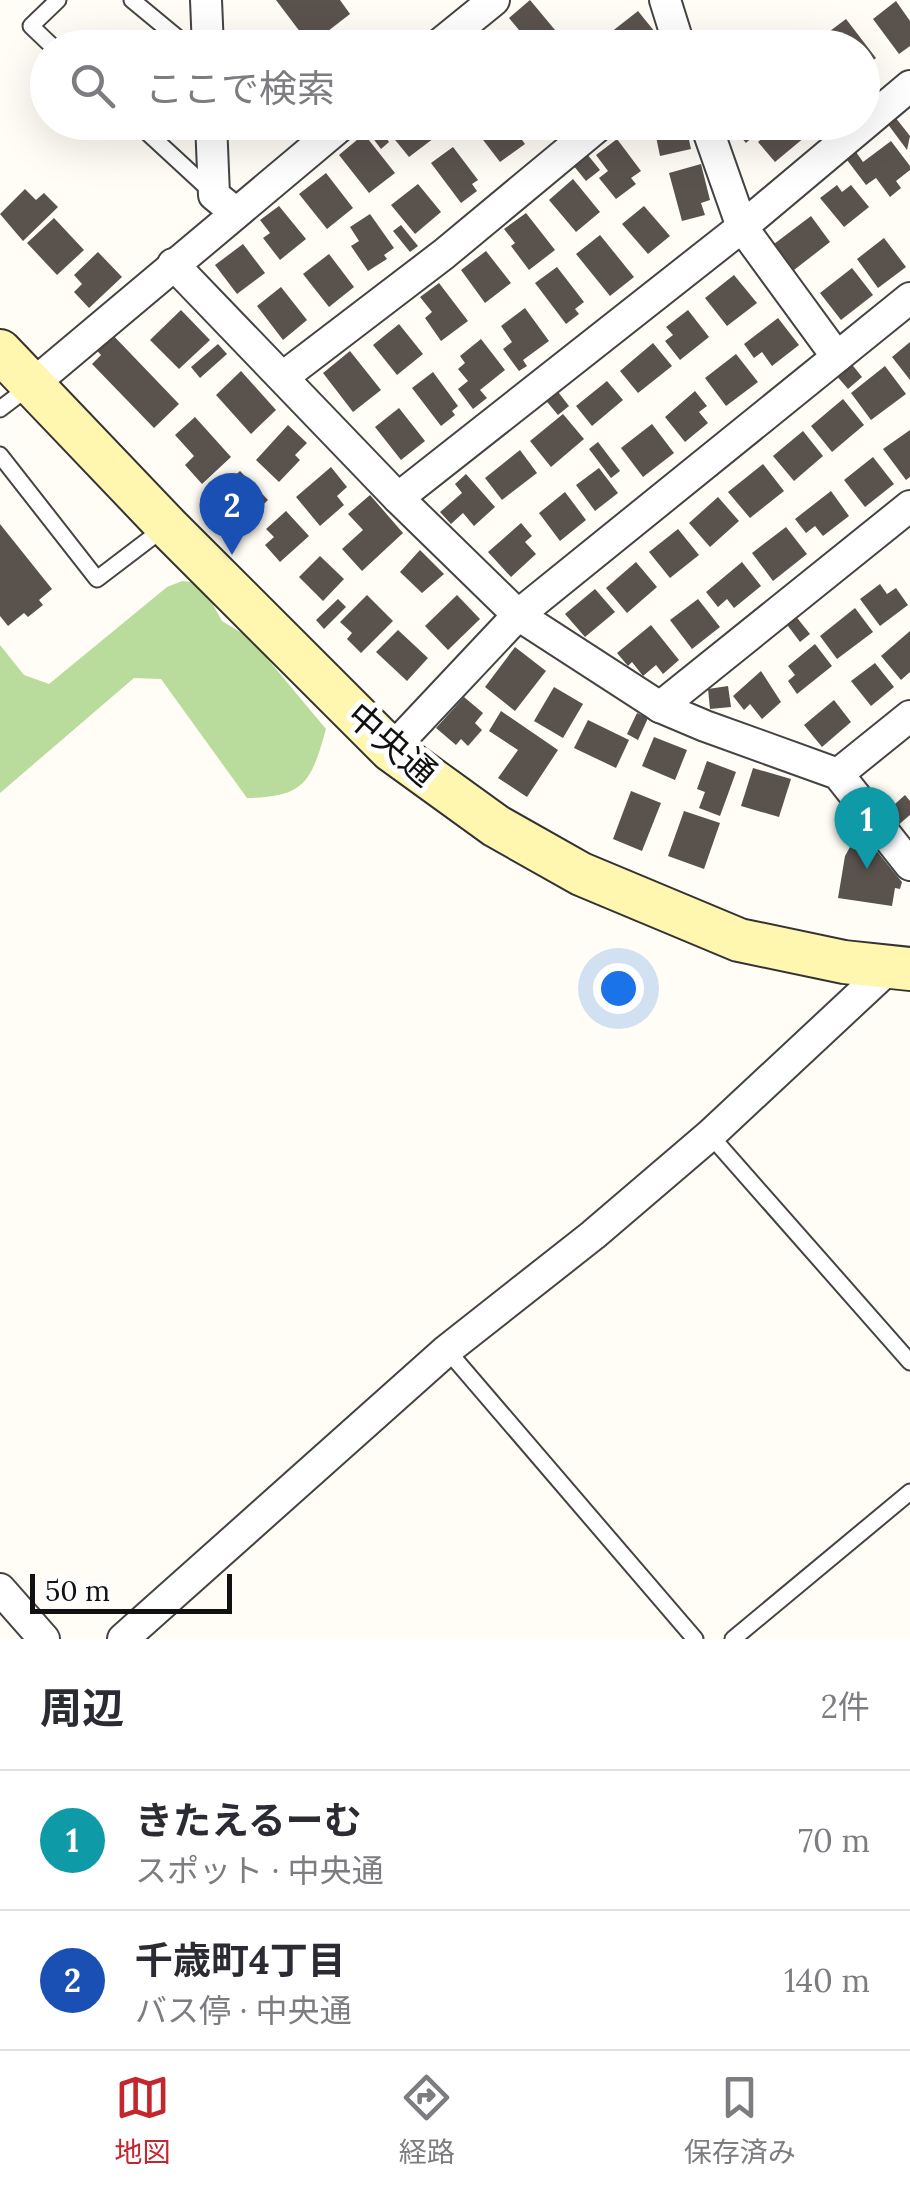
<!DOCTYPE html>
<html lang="ja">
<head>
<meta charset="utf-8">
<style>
	body { margin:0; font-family:Lora,"Noto Sans JP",serif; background:#f7f7f7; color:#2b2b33 }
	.scale { position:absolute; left:30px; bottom:25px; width:202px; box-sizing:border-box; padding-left:10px; border:5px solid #111; border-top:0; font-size:28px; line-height:35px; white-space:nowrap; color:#111; -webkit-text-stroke:8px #fff; paint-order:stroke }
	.you { position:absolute; left:618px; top:988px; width:35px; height:35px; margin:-25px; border:8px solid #fff; border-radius:50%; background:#1a73e8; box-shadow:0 0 0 15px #1a73e833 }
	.badge { display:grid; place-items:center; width:65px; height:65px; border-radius:50%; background:#c4262e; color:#fff; font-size:32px; font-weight:700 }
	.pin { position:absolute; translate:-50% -82px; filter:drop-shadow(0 2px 5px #0008) }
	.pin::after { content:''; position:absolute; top:52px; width:35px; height:30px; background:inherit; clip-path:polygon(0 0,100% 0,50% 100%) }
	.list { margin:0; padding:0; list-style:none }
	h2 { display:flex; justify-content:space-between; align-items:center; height:130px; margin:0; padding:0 40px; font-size:42px }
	h2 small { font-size:32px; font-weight:400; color:#7c7c81 }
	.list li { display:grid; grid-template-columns:65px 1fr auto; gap:30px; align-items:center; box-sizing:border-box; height:140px; padding:0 40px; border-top:2px solid #e1e1e2 }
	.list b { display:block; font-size:38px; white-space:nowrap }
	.list p { margin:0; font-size:32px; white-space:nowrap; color:#7c7c81 }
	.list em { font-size:32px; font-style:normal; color:#7c7c81 }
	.icon { flex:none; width:55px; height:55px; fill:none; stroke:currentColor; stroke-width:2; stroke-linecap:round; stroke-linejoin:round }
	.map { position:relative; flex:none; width:910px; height:1639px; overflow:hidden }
	.search { position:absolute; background:#fff; box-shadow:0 10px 40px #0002; left:30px; right:30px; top:30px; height:110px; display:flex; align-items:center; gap:25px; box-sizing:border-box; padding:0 35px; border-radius:55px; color:#7c7c81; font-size:38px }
	.sheet { height:410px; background:#fff }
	nav { display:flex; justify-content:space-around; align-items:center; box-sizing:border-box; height:140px; border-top:2px solid #e1e1e2; background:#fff; font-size:28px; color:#7c7c81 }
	nav a { display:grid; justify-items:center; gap:5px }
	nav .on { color:#c4262e }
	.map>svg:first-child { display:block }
</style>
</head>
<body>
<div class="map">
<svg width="910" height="1639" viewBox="0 0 910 1639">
	<rect width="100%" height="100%" fill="#fffdf5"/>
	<path fill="#b9dc9c" d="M182,581l19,2 21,38 28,17 76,91c-15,53 -21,68 -79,69l-86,-119 -27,-1 -134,115v-148l24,30 25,9 118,-97z"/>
	<g fill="#5a524d">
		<polygon points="276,0 340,0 350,14 310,45"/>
		<polygon points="530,0 560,36 547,48 534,48 509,18"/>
		<polygon points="896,1 910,21 910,46 899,54 873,19"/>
		<polygon points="638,11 659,37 646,48 608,48 601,40"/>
		<polygon points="846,19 876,58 862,69 862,48 823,48 818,40"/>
		<polygon points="895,117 910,136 907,150 887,123"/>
		<polygon points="367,122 375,122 389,142 381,149 363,125"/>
		<polygon points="387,122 422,122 434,138 409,157 383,125"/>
		<polygon points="490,122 509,122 525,144 500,162 477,132"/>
		<polygon points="653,122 685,122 691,149 660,156"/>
		<polygon points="739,122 769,122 746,143 733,128"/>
		<polygon points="781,122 793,122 805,137 775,162 758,142"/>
		<polygon points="364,134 395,173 369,193 339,155"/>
		<polygon points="617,139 641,171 631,178 636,184 616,199 599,178 608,171 596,155"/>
		<polygon points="891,141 910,166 910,170 896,181 901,188 890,197 876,178 866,185 844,156 854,149 863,162"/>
		<polygon points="453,147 478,180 472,184 477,191 461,203 431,163"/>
		<polygon points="587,154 600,170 586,181 573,165"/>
		<polygon points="701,164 710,200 701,203 705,215 682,221 669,173"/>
		<polygon points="326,173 353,208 327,229 299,194"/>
		<polygon points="573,179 600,212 576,232 549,200"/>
		<polygon points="418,184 441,212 415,234 391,205"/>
		<polygon points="837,185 842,192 851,185 869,207 844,227 820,198"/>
		<polygon points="25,189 36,200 44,193 58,207 23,241 0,214"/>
		<polygon points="279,206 306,239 280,260 263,238 270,233 260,220"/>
		<polygon points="644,206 670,236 648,254 622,224"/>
		<polygon points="526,213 555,250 529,270 511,246 515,243 504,229"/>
		<polygon points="370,214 394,248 384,255 387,259 368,271 351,246 359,241 350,227"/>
		<polygon points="811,216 830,242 794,270 774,244"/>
		<polygon points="54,218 84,250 57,275 27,243"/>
		<polygon points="401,225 418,246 410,252 393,231"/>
		<polygon points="600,235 634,277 610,296 576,254"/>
		<polygon points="884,238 906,267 878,288 857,259"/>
		<polygon points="243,244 265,273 237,294 215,265"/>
		<polygon points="486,251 511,283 485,303 461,270"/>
		<polygon points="98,252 122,277 89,308 74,292 82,284 74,275"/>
		<polygon points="329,254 354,287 329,307 303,274"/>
		<polygon points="557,267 584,302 575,309 579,314 566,324 535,283"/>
		<polygon points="852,268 873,295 841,320 820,293"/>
		<polygon points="734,275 757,303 727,326 705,298"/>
		<polygon points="439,283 468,321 441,341 425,318 432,312 420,297"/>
		<polygon points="281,287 307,320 283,340 257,306"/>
		<polygon points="525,308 549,341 523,360 527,366 519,371 503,349 512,342 501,326"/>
		<polygon points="181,310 210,340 179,369 150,340"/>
		<polygon points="688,310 709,337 680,360 665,341 673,335 666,327"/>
		<polygon points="778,318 799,345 772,366 762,352 754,358 744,344"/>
		<polygon points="399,324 423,354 397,375 373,345"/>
		<polygon points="108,330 179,404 154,428 92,364 101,355 92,345"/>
		<polygon points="481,339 505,370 480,390 487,398 473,409 458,389 468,381 458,369 465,363 460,356"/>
		<polygon points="910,342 910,380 892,357"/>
		<polygon points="653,343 672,366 638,393 620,371"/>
		<polygon points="218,344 227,354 200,378 191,367"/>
		<polygon points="350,351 381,390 353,412 323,373"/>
		<polygon points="736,354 758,382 726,406 705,378"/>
		<polygon points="850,362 862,377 848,389 835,374"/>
		<polygon points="885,366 906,394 871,420 851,393"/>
		<polygon points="241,371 276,410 251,434 216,395"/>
		<polygon points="433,372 458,406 452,411 455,415 441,426 412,388"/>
		<polygon points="607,381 623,400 592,426 576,406"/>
		<polygon points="555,388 569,406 558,415 543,397"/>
		<polygon points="695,391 707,406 699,412 708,423 685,442 665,417"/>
		<polygon points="843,399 864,425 832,452 811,426"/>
		<polygon points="399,408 425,441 401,460 375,427"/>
		<polygon points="563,414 584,439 551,467 530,441"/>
		<polygon points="195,417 231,457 202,484 185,465 194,456 175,435"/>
		<polygon points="652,424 674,453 643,477 621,448"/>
		<polygon points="288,425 307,443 295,455 300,460 279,482 256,460"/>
		<polygon points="910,430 910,477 906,480 883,449"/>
		<polygon points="803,431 823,456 794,481 773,456"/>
		<polygon points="598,442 620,471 611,478 589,449"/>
		<polygon points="520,450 537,473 502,500 485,478"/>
		<polygon points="873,457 894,484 865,507 844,480"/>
		<polygon points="763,464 784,491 750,518 728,492"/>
		<polygon points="331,467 347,487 337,496 344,505 320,526 296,497"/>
		<polygon points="599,468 618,493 595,511 576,485"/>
		<polygon points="240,471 268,500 243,524 215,494"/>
		<polygon points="466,474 495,507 474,526 463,513 451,524 440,512 462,493 455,484"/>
		<polygon points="831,491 849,516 823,536 815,526 806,533 795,519"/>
		<polygon points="565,492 586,520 560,541 539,513"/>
		<polygon points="370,495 403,533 362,571 342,549 363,530 348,514"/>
		<polygon points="718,497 739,521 710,547 689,523"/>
		<polygon points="286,511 309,536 280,562 265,545 274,537 266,529"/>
		<polygon points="521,523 532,536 525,542 536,554 511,577 488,552"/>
		<polygon points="0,524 52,589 39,600 43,605 28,617 24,613 8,626 0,616"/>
		<polygon points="786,527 807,554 773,581 752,553"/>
		<polygon points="678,529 699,555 670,578 649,552"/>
		<polygon points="420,550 444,574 422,593 400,572"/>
		<polygon points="320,556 344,579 323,601 299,577"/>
		<polygon points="636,562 657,587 627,613 606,588"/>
		<polygon points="742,562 761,586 734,608 727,599 718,607 706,592"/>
		<polygon points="880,584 887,594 896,588 908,605 880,626 860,599"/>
		<polygon points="595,589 615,612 585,637 565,614"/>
		<polygon points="367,595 393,621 361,653 347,639 352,633 340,622"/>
		<polygon points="457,595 480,619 448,650 425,626"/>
		<polygon points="338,599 346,607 324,629 316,620"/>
		<polygon points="698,599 720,627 692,649 670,620"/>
		<polygon points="855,608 873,632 837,659 820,636"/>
		<polygon points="794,614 810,634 800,642 785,622"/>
		<polygon points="651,625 679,660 663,674 656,665 643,676 632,662 628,666 617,653"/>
		<polygon points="398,630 428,658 407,681 376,652"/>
		<polygon points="910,631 910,672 901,680 881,656"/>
		<polygon points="815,644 832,666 797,694 788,681 795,675 788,666"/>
		<polygon points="515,647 546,671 515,711 485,687"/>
		<polygon points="875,663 894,687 871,706 851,681"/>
		<polygon points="761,671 781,702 762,719 750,704 744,710 733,696"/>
		<polygon points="728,686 731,707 710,709 708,689"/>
		<polygon points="554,687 583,704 563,738 534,721"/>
		<polygon points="464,697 483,713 475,723 482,730 468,746 461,739 456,745 436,728"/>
		<polygon points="834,700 851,722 822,747 804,725"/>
		<polygon points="501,711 558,750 527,797 498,778 518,750 489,731"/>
		<polygon points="637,713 648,718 638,740 627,734"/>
		<polygon points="588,720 629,740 616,768 574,748"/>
		<polygon points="654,737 687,750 675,780 642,766"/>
		<polygon points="707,761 736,772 720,816 699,808 705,792 697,789"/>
		<polygon points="753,768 791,779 779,817 741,806"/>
		<polygon points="631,791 661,803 642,851 613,839"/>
		<polygon points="905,795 910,801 910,815 897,826 886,812"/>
		<polygon points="684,811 720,823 704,869 668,856"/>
		<polygon points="855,838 867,839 902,882 900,889 895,888 892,906 838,898 845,856"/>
	</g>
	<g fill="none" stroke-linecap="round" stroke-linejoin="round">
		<g stroke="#444" stroke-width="19">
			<g id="lane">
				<polyline points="132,0 190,48"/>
				<polyline points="54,48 31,26 58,0"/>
				<polyline points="136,122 214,194"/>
				<polyline points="0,409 29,387"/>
				<polyline points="0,455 97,579 164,528"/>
				<polyline points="710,1135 910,1362"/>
				<polyline points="447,1350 695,1639"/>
				<polyline points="733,1639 910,1492"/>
			</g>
		</g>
		<g stroke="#444" stroke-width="34">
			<g id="street">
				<polyline points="206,0 208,48"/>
				<polyline points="665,0 680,48"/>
				<polyline points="435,48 494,0"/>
				<polyline points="211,122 214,195 236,213"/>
				<polyline points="705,122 742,227 837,357"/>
				<polyline points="173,264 398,498 518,615 660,707 705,726 838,774 910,865"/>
				<polyline points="283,377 444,254 603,122"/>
				<polyline points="33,384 345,122"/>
				<polyline points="398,498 742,227 910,86"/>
				<polyline points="660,707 910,506"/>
				<polyline points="391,750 518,615 910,298"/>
				<polyline points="838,774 910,716"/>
				<polyline points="0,1589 44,1639"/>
				<polyline points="123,1639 447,1350 593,1235 710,1135 890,967"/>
			</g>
		</g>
		<g stroke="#333" stroke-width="46">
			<polyline id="secondary" points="0,351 167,526 391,750 496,826 581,874 739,940 844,962 910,969"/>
		</g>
		<use href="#lane" stroke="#fff" stroke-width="15"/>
		<use href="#street" stroke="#fff" stroke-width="30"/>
		<use href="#secondary" stroke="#fff6b0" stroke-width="42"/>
	</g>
	<g text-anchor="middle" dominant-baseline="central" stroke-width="10" stroke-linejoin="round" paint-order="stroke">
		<g font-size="35" fill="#111" stroke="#fff">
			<text transform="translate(392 744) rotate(41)">中央通</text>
		</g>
	</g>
</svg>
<div class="scale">50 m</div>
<div class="you"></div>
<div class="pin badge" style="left:867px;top:869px;background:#0f9aa8">1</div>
<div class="pin badge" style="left:232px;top:555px;background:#1a4fb4">2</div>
<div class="search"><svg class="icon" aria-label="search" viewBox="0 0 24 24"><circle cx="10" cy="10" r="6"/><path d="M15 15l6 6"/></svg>ここで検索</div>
</div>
<section class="sheet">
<h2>周辺<small>2件</small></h2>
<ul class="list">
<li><span class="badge" style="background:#0f9aa8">1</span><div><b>きたえるーむ</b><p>スポット · 中央通</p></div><em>70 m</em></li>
<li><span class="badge" style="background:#1a4fb4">2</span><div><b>千歳町4丁目</b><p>バス停 · 中央通</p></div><em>140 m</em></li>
</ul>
</section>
<nav>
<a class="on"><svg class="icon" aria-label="map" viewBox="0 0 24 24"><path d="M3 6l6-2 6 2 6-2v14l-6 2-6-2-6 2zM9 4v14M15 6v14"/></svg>地図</a>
<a><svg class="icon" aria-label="directions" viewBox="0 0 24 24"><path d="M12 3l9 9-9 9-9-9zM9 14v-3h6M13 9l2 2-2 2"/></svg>経路</a>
<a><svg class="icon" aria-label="saved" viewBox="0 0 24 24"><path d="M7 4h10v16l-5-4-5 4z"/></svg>保存済み</a>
</nav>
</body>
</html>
